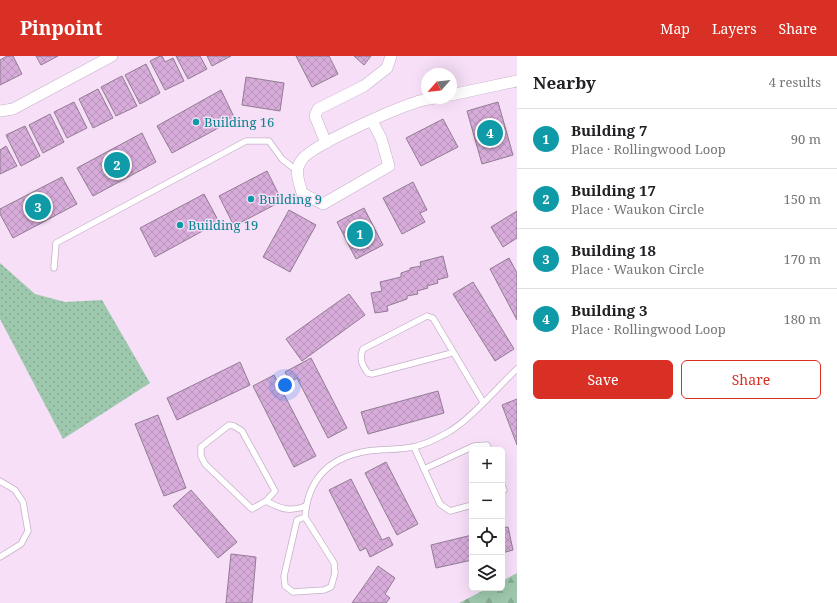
<!DOCTYPE html>
<html lang="en">
<head>
<meta charset="utf-8">
<style>
	body { margin:0; font-family:"Noto Serif",serif; background:#f2f2f2; color:#202124 }
	.controls { position:absolute; right:12px; bottom:12px; display:grid; overflow:hidden; border-radius:6px; box-shadow:0 4px 16px #0002 }
	.controls button { width:36px; height:36px; display:grid; place-items:center; padding:0; border:0; border-bottom:1px solid #e0e0e0; background:#fff; color:#202124; font:20px sans-serif }
	.compass { position:absolute; left:421px; top:12px; width:36px; height:36px; border-radius:50%; background:#fff; box-shadow:0 4px 16px #0002; rotate:243deg }
	.you { position:absolute; left:285px; top:329px; width:14px; height:14px; margin:-10px; border:3px solid #fff; border-radius:50%; background:#1a73e8; box-shadow:0 0 0 6px #1a73e833 }
	.badge { display:grid; place-items:center; width:26px; height:26px; border-radius:50%; background:#d93025; color:#fff; font-size:13px; font-weight:700 }
	.pin { position:absolute; translate:-50% -50%; border:2px solid #fff; box-shadow:0 1px 4px #0006 }
	.list { margin:0; padding:0; list-style:none }
	h2 { display:flex; justify-content:space-between; align-items:center; height:52px; margin:0; padding:0 16px; font-size:17px }
	h2 small { font-size:13px; font-weight:400; color:#757577 }
	.list li { display:grid; grid-template-columns:26px 1fr auto; gap:12px; align-items:center; box-sizing:border-box; height:60px; padding:0 16px; border-top:1px solid #e0e0e0 }
	.list b { display:block; font-size:15px; white-space:nowrap }
	.list p { margin:0; font-size:13px; white-space:nowrap; color:#757577 }
	.list em { font-size:13px; font-style:normal; color:#757577 }
	.actions { display:flex; gap:8px; padding:12px 16px }
	.actions a { flex:1; padding:9px 0; border:1px solid #d93025; border-radius:6px; text-align:center; font-size:14px; color:#d93025 }
	.actions .main { background:#d93025; color:#fff }
	.icon { flex:none; width:22px; height:22px; fill:none; stroke:currentColor; stroke-width:2; stroke-linecap:round; stroke-linejoin:round }
	.map { position:relative; flex:none; width:517px; height:547px; overflow:hidden }
	header { display:flex; align-items:center; gap:24px; box-sizing:border-box; height:56px; padding:0 20px; background:#d93025; color:#fff }
	header strong { font-size:19px }
	nav { display:flex; gap:22px; margin-inline-start:auto; font-size:14px }
	main { display:flex }
	aside { flex:1; background:#fff }
	.map>svg:first-child { display:block }
</style>
</head>
<body>
<header>
<strong>Pinpoint</strong>
<nav><a>Map</a><a>Layers</a><a>Share</a></nav>
</header>
<main>
<div class="map">
<svg width="517" height="547" viewBox="0 0 517 547">
	<defs>
		<pattern id="grass-dots" width="8" height="8" patternUnits="userSpaceOnUse"><rect width="8" height="8" fill="#9ec8ad"/><path d="M2 2h.1M6 6h.1" fill="none" stroke="#87aa94" stroke-width="1.8" stroke-linecap="round"/></pattern>
		<pattern id="forest-firs" width="22" height="20" patternUnits="userSpaceOnUse"><rect width="22" height="20" fill="#9ec8ad"/><path d="M5 1l3.5 6h-7zM16 11l3.5 6h-7z" fill="#87aa94"/></pattern>
		<pattern id="building-cross-hatch" width="8" height="8" patternUnits="userSpaceOnUse"><rect width="8" height="8" fill="#d7acda"/><path d="M0 0l8 8M0 8l8-8" fill="none" stroke="#b893ba"/></pattern>
	</defs>
	<rect width="100%" height="100%" fill="#f6dff7"/>
	<polygon fill="url(#grass-dots)" points="0,207 35,238 65,246 102,244 150,327 63,383 0,263"/>
	<polygon fill="url(#forest-firs)" points="517,517 517,547 459,547 488,532 502,532 502,525"/>
	<g fill="url(#building-cross-hatch)" stroke="#917c92">
		<polygon points="7,0 13,0 22,18 0,29 0,4"/>
		<polygon points="36,0 58,0 41,9"/>
		<polygon points="160,0 162,0 165,6 173,2 184,25 165,34 150,5"/>
		<polygon points="176,0 200,0 207,13 188,23"/>
		<polygon points="207,0 231,0 212,10"/>
		<polygon points="296,0 329,0 338,18 312,31"/>
		<polygon points="354,0 371,0 364,9"/>
		<polygon points="146,8 160,37 140,48 125,19"/>
		<polygon points="122,20 137,50 116,60 101,31"/>
		<polygon points="246,21 284,27 280,55 242,49"/>
		<polygon points="98,33 113,62 93,72 79,43"/>
		<polygon points="221,34 235,63 172,97 157,70"/>
		<polygon points="74,46 87,72 67,82 54,56"/>
		<polygon points="498,46 513,99 482,108 467,55"/>
		<polygon points="50,58 64,86 43,97 29,69"/>
		<polygon points="443,63 458,91 421,110 406,82"/>
		<polygon points="25,70 40,100 21,110 6,79"/>
		<polygon points="142,77 156,106 93,140 77,112"/>
		<polygon points="6,90 17,110 0,118 0,94"/>
		<polygon points="267,115 282,145 234,170 219,140"/>
		<polygon points="62,121 77,148 13,182 0,158 0,153"/>
		<polygon points="413,126 427,154 420,157 425,166 402,178 383,142"/>
		<polygon points="204,138 219,166 155,201 140,172"/>
		<polygon points="364,152 383,189 356,203 337,166"/>
		<polygon points="289,154 316,169 290,216 263,201"/>
		<polygon points="517,155 517,182 503,191 491,171"/>
		<polygon points="443,200 448,221 437,224 438,227 427,230 428,232 417,235 418,238 407,240 407,243 387,250 388,255 375,257 371,237 382,235 380,226 401,221 401,217 410,214 410,212 421,210 420,206"/>
		<polygon points="509,202 517,217 517,264 490,213"/>
		<polygon points="473,226 514,293 495,305 453,238"/>
		<polygon points="349,238 365,259 302,305 286,283"/>
		<polygon points="311,302 347,372 328,382 297,322 291,326 285,316"/>
		<polygon points="240,306 250,329 177,364 167,342"/>
		<polygon points="274,319 316,400 294,411 253,330"/>
		<polygon points="438,335 444,357 368,378 361,356"/>
		<polygon points="517,343 517,389 502,349"/>
		<polygon points="158,359 186,432 164,440 135,368"/>
		<polygon points="386,406 418,468 397,479 365,417"/>
		<polygon points="351,423 382,484 389,481 393,489 370,501 366,492 360,495 329,434"/>
		<polygon points="191,434 237,486 218,502 173,450"/>
		<polygon points="508,471 513,494 502,497 502,472"/>
		<polygon points="472,479 472,504 436,512 431,489"/>
		<polygon points="231,498 256,501 252,547 226,547"/>
		<polygon points="378,510 395,522 385,538 390,542 386,547 352,547"/>
	</g>
	<g fill="none" stroke-linecap="round" stroke-linejoin="round">
		<g stroke="#c6b0c8" stroke-width="7">
			<g id="lane">
				<polyline points="54,212 56,187 246,85 269,85 282,103 296,114"/>
				<path d="M452,297l-80,21 -4,-1c-6,-8 -9,-14 -5,-24l64,-33 6,2 50,84"/>
				<polygon points="229,369 234,370 242,375 275,435 266,445 252,453 205,408 201,400 201,391"/>
				<polyline points="414,391 440,448 450,455 472,449"/>
				<polyline points="424,413 474,390 487,389 489,394"/>
				<polyline points="0,425 15,434 23,446 28,475 21,488 0,501"/>
				<polyline points="502,429 504,434 502,435"/>
				<path d="M266,445c15,8 23,11 40,5"/>
				<path d="M305,461l29,46 1,10 -4,14 -7,3 -31,2 -8,-6 -1,-10 13,-56 8,-3c3,-39 25,-60 63,-66 15,-2 31,-1 45,-4 11,-2 25,-9 34,-14 22,-12 51,-46 70,-64"/>
			</g>
		</g>
		<g stroke="#c6b0c8" stroke-width="12">
			<g id="street">
				<polyline points="451,39 517,25"/>
				<polyline points="0,55 13,53 112,0"/>
				<path d="M372,65l9,17 8,28 -66,38 -21,-11c-3,-12 -8,-22 -1,-32 8,-15 94,-52 113,-58 7,-3 14,-4 21,-5"/>
				<polyline points="326,87 315,60 318,53 364,30 387,12 391,0"/>
			</g>
		</g>
		<use href="#lane" stroke="#fff" stroke-width="5.5"/>
		<use href="#street" stroke="#fff" stroke-width="11"/>
	</g>
	<g fill="#0f9aa8" stroke="#f6dff7" stroke-width="1.5">
		<circle cx="196" cy="66" r="4"/>
		<circle cx="251" cy="143" r="4"/>
		<circle cx="180" cy="169" r="4"/>
	</g>
	<g text-anchor="middle" dominant-baseline="central" stroke-width="3" stroke-linejoin="round" paint-order="stroke">
		<g font-size="13" fill="#0d838f" stroke="#f6dff7" text-anchor="start">
			<text x="204" y="66">Building 16</text>
			<text x="259" y="143">Building 9</text>
			<text x="188" y="169">Building 19</text>
		</g>
	</g>
</svg>
<div class="controls">
<button>+</button>
<button>−</button>
<button><svg class="icon" aria-label="locate" viewBox="0 0 24 24"><circle cx="12" cy="12" r="6"/><path d="M12 2v4M12 18v4M2 12h4M18 12h4"/></svg></button>
<button><svg class="icon" aria-label="layers" viewBox="0 0 24 24"><path d="M12 4l9 5-9 5-9-5zM3 14l9 5 9-5"/></svg></button>
</div>
<svg class="compass" viewBox="-18 -18 36 36"><path d="M0-13l5 13h-10z" fill="#e53935"/><path d="M0 13l5-13h-10z" fill="#757577"/></svg>
<div class="you"></div>
<div class="pin badge" style="left:360px;top:178px;background:#0f9aa8">1</div>
<div class="pin badge" style="left:117px;top:109px;background:#0f9aa8">2</div>
<div class="pin badge" style="left:38px;top:151px;background:#0f9aa8">3</div>
<div class="pin badge" style="left:490px;top:77px;background:#0f9aa8">4</div>
</div>
<aside>
<h2>Nearby<small>4 results</small></h2>
<ul class="list">
<li><span class="badge" style="background:#0f9aa8">1</span><div><b>Building 7</b><p>Place · Rollingwood Loop</p></div><em>90 m</em></li>
<li><span class="badge" style="background:#0f9aa8">2</span><div><b>Building 17</b><p>Place · Waukon Circle</p></div><em>150 m</em></li>
<li><span class="badge" style="background:#0f9aa8">3</span><div><b>Building 18</b><p>Place · Waukon Circle</p></div><em>170 m</em></li>
<li><span class="badge" style="background:#0f9aa8">4</span><div><b>Building 3</b><p>Place · Rollingwood Loop</p></div><em>180 m</em></li>
</ul>
<div class="actions"><a class="main">Save</a><a>Share</a></div>
</aside>
</main>
</body>
</html>
